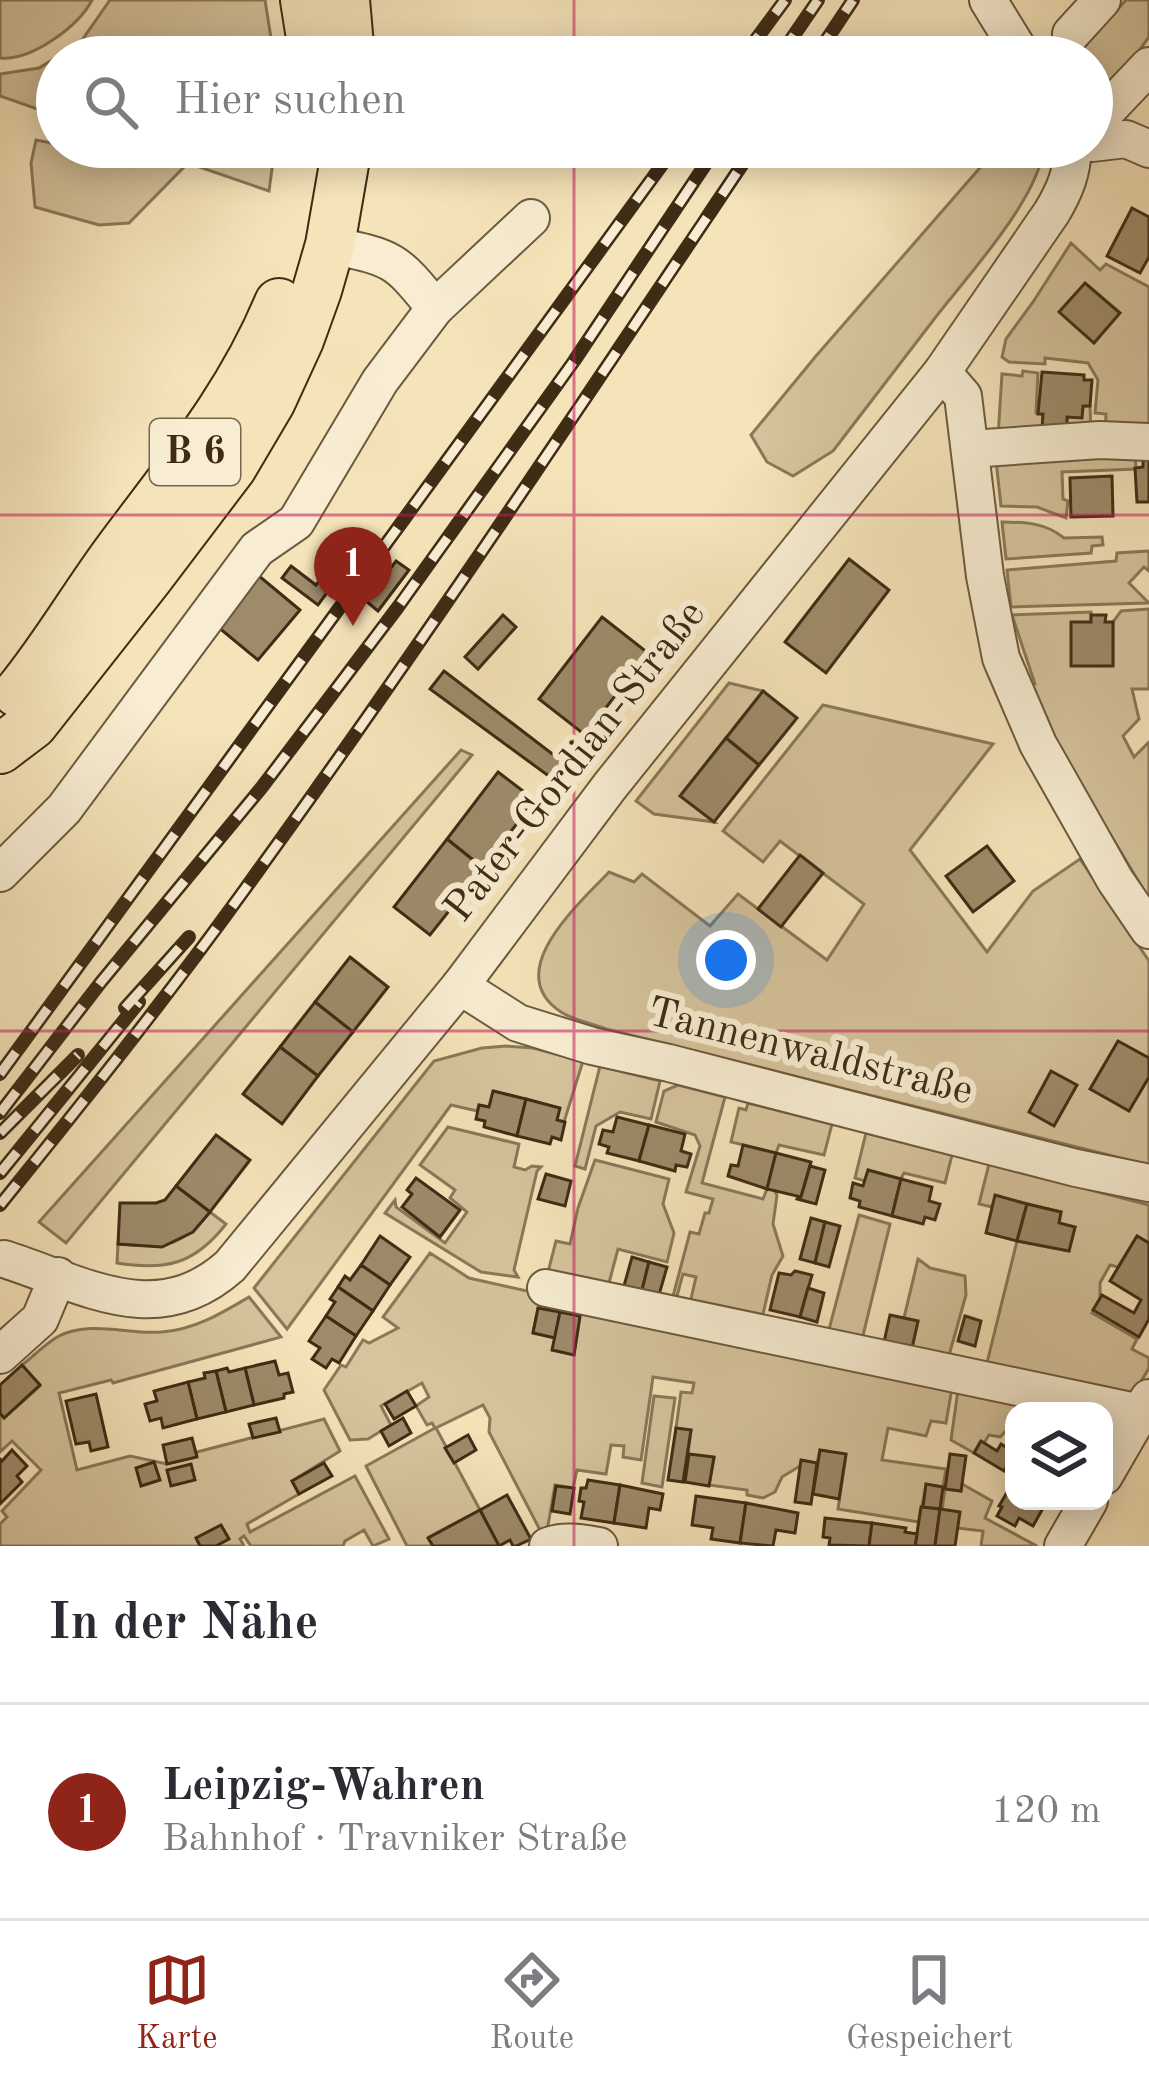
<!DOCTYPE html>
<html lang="de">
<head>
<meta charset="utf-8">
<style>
	body { margin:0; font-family:"Old Standard TT",serif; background:#f2f2f3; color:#2b2b33 }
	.controls { position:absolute; right:36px; bottom:36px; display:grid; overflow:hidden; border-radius:24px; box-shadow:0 6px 30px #0003 }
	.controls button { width:108px; height:108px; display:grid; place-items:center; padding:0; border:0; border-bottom:3px solid #e1e1e2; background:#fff; color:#2b2b33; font:60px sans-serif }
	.you { position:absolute; left:726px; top:960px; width:42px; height:42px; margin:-30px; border:9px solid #fff; border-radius:50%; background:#1a73e8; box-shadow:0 0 0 18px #1a73e833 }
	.badge { display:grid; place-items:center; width:78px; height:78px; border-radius:50%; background:#8f2418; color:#fff; font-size:39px; font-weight:700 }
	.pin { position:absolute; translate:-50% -99px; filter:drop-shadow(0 3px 6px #0008) }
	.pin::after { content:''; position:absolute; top:63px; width:42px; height:36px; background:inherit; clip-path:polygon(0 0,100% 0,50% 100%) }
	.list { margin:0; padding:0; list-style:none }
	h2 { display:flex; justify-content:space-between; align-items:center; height:156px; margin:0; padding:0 48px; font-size:51px }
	h2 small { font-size:39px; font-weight:400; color:#7c7c81 }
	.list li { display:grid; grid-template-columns:78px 1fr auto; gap:36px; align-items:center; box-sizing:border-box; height:216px; padding:0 48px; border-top:3px solid #e1e1e2 }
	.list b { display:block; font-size:45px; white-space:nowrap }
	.list p { margin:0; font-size:39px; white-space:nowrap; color:#7c7c81 }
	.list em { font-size:39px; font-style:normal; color:#7c7c81 }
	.icon { flex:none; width:66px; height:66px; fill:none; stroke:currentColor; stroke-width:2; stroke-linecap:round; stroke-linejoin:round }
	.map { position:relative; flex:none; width:1149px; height:1546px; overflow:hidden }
	.search { position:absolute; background:#fff; box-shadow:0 6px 30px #0003; left:36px; right:36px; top:36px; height:132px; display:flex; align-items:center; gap:30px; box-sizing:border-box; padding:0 42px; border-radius:66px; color:#7c7c81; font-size:45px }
	.sheet { height:372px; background:#fff }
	nav { display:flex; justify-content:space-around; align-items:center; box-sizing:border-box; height:168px; border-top:3px solid #e1e1e2; background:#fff; font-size:33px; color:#7c7c81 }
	nav a { display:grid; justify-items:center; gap:6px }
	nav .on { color:#8f2418 }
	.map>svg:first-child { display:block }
</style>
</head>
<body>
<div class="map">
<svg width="1149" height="1546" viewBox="0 0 1149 1546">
	<rect width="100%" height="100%" fill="#f5e3b9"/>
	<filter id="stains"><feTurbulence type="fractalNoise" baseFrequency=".00167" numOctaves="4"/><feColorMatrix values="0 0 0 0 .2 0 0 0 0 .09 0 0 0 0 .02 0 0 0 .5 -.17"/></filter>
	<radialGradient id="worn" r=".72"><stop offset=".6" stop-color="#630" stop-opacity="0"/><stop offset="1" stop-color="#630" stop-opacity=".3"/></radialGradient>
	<g fill="#d6c49d" stroke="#8a7859" stroke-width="3">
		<path d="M0,0h92c-14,27 -61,61 -92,58z"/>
		<polygon points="110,0 265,0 274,57 57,57 57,116 0,96 0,74 39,68 80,43"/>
		<polygon points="1126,0 1149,0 1149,37 1112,88 1094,88 1092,57 1081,57 1079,53"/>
		<polygon points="36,140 57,144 57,147 275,147 269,191 188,163 129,223 99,225 35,207 31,163"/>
		<path d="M998,147h45c-1,48 -78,132 -108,171 -34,45 -68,89 -102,133l-40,25 -26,-14 -16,-27 65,-79z"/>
		<polygon points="1071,243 1100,270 1106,264 1149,287 1149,433 1105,435 1106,414 1095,413 1098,380 1088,363 1045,358 1045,364 1009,362 1002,357 1006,339 1033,302"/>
		<polygon points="1023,371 1038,373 1036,413 1043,414 1043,429 1066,430 1067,417 1083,406 1090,406 1091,436 998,437 1002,374 1022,376"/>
		<polygon points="1135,448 1136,469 1062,472 1063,499 1068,501 1066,518 1037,507 1001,506 996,460"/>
		<path d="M1002,522c24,0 44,1 62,16l38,-1 1,8 -11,1 -1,7 -85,6z"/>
		<polygon points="1149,551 1149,571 1144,567 1129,583 1149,603 1011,607 1007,570 1116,561 1117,553"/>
		<polygon points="1149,609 1149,689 1132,689 1139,719 1123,736 1134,757 1149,742 1149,899 1047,729 1027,685 1035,684 1012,615 1091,612 1091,622 1113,666 1113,622 1121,611"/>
		<polygon points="729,683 763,691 681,795 714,822 654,814 636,801"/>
		<path d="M823,705l170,39 -83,106 77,102 46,-61 47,-32 69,102v204l-543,-136c-15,-6 -33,-9 -45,-17 -61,-40 19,-109 48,-140l25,10 8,-8 68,52 28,-32 89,66 37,-56 -84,-63 -17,21 -40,-31z"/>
		<polygon points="461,750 472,755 66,1243 39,1222"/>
		<polygon points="506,1046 533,1048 583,1061 564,1122 557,1120 559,1108 494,1091 489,1107 479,1105 477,1111 451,1105 287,1329 254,1288 434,1061 482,1048"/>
		<polygon points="600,1066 660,1081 651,1119 620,1112 596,1126 585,1169 575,1166"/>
		<polygon points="678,1085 725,1097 702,1183 763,1199 767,1189 774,1190 777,1195 773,1224 783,1256 772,1275 760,1327 695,1313 691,1299 696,1277 683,1274 677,1296 672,1300 690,1232 699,1234 705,1213 709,1213 713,1199 686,1192 700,1146 695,1135 656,1122 664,1091"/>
		<polygon points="748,1103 832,1124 824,1155 779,1145 776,1153 731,1142 739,1108 746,1110"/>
		<polygon points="448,1127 519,1144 514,1167 525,1170 532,1166 541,1167 537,1171 514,1270 518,1277 481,1272 385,1213 395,1200 396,1207 445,1243 467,1212 450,1198 455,1190 420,1165"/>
		<polygon points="866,1133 952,1155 945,1183 904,1173 901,1179 868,1170 865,1181 855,1178"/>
		<polygon points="595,1160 669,1179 663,1204 674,1233 667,1262 618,1249 606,1294 546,1280 556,1241 570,1244 578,1208"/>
		<polygon points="989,1164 1149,1205 1149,1243 1137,1236 1118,1267 1110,1265 1100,1283 1100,1298 1092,1313 1137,1339 1132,1349 1149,1358 1149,1368 1127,1405 984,1375 1017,1241 1069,1251 1075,1227 1059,1223 1061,1212 996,1196 992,1207 979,1204"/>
		<path d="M210,1212l16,12c-31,40 -60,47 -109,39l1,-19c45,3 62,5 92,-32z"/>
		<polygon points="859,1215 890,1224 860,1348 826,1341"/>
		<polygon points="430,1253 469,1278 545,1295 549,1310 538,1309 533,1332 555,1338 574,1354 582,1304 953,1382 946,1423 931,1421 926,1436 888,1428 882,1460 946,1469 943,1487 926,1485 919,1522 838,1509 846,1455 820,1450 817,1463 802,1461 800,1466 782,1477 775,1492 763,1498 747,1495 747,1490 709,1485 714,1458 688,1454 691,1430 676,1428 681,1392 692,1393 694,1383 653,1377 641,1460 623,1457 624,1446 611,1445 606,1474 577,1470 573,1488 555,1485 547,1531 540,1530 489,1432 490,1418 483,1405 436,1428 480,1510 429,1537 433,1546 407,1546 366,1466 435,1428 432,1423 427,1425 416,1406 429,1397 422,1383 381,1406 391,1425 368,1439 350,1440 324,1390 341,1365 346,1367 363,1340 369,1343 398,1328 383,1317"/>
		<polygon points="918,1259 930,1268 965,1276 966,1295 946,1366 912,1348 918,1322 904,1318"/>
		<path d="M249,1297l32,40 -168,46 -2,-3 -52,13 18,77 53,-14 37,8 29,-7 1,-5 127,-33 16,32 -48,30 7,13 -52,30 3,8 105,-56 34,63 -16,7 -9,-16 -19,11 -2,5h-92l-7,-10 -4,3 4,7h-244v-22l7,-7 -5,-6 39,-41 -29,-29 -12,11v-39l5,4 35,-31 -18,-21c12,-9 24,-22 37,-29 32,-16 70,-1 103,-4 32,-2 60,-19 87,-35z"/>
		<polygon points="959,1383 1090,1411 1014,1411 1014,1427 1009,1428 1000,1437 989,1435 984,1443 980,1442 974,1453 951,1440"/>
		<polygon points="654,1396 675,1398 662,1487 642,1483"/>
		<polygon points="962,1484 992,1501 985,1518 1037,1546 981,1546 983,1531 958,1528 942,1510 945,1489 961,1491"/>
	</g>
	<g fill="#9e8b6a" stroke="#3f2c15" stroke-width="3">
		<polygon points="1132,208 1149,217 1149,257 1140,273 1107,256"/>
		<polygon points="1085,283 1120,313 1094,343 1059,312"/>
		<polygon points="1042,372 1084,375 1084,380 1092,380 1090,406 1083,406 1082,418 1067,417 1067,430 1042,429 1043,414 1038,414"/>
		<polygon points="1149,456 1149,502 1137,502 1135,468 1143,467 1143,457"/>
		<polygon points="1112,476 1113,516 1071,517 1070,478"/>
		<polygon points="849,559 889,590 826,673 785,642"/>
		<polygon points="396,561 409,570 378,611 366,601"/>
		<polygon points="291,566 316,585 321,578 332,586 318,605 282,578"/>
		<polygon points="259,576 300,610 258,660 218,627"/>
		<polygon points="503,615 516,627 478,669 465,657"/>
		<polygon points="1091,615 1106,615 1105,622 1113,622 1113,666 1071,666 1071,622 1091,622"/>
		<polygon points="602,617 648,653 585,735 539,699"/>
		<polygon points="444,671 572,769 561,785 430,689"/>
		<polygon points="763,691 797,718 759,765 726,738"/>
		<polygon points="726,738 759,765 714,822 680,796"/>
		<polygon points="498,772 535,800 483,868 447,839"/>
		<polygon points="447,839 483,868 430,935 394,907"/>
		<polygon points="987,846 1014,881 973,912 946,876"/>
		<polygon points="800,855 823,873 781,927 758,909"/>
		<polygon points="350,957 388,987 353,1032 315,1002"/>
		<polygon points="315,1002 353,1032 318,1076 280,1047"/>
		<polygon points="1118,1041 1149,1058 1149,1077 1129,1111 1090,1089"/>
		<polygon points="280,1047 318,1076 282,1124 243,1094"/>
		<polygon points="1051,1071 1077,1085 1054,1126 1029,1112"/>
		<polygon points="493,1091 526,1099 517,1136 484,1127 485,1121 476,1119 479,1105 489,1107"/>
		<polygon points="526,1099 560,1108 557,1120 565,1122 561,1140 552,1137 550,1144 517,1136"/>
		<polygon points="617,1117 649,1125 639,1161 607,1153 609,1147 599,1144 603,1130 613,1132"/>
		<polygon points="649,1125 685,1134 681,1151 691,1154 687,1167 676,1165 675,1171 639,1161"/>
		<polygon points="216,1135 250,1160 210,1212 176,1186"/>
		<polygon points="743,1145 776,1153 767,1189 728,1176 731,1165 738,1166"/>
		<polygon points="776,1153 811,1162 801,1197 767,1189"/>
		<polygon points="810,1166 825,1170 816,1204 797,1199 798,1197 801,1197"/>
		<polygon points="868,1170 901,1179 892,1216 859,1207 860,1201 850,1198 853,1183 863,1186"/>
		<polygon points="546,1174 571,1181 565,1206 538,1199"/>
		<polygon points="416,1178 460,1210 440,1237 402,1207 412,1194 407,1190"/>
		<polygon points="901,1179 932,1187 929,1201 940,1204 935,1220 925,1217 923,1224 892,1216"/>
		<polygon points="176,1186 210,1212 193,1232 162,1247 118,1244 120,1203 156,1203 165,1200"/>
		<polygon points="995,1195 1027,1204 1017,1241 986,1233"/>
		<polygon points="1027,1204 1061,1212 1059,1223 1075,1227 1069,1251 1017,1241"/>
		<polygon points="811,1218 825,1222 815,1263 800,1259"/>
		<polygon points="825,1222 840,1226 829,1267 815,1263"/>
		<polygon points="380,1236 410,1257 390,1285 361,1265"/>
		<polygon points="1137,1236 1149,1243 1149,1319 1139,1337 1093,1310 1102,1295 1134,1313 1141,1300 1110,1281"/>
		<polygon points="632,1257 649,1262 642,1290 624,1286"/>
		<polygon points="649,1262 667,1267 659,1295 642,1290"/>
		<polygon points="361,1265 390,1285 373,1311 338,1287 345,1276 350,1280"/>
		<polygon points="795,1271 812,1275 800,1317 770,1310 779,1273 791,1275"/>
		<polygon points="338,1287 373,1311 356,1336 326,1316 335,1302 330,1299"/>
		<polygon points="808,1288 824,1293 817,1322 800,1317"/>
		<polygon points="538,1308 560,1312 555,1338 533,1333"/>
		<polygon points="560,1312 580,1316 574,1355 552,1350"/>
		<polygon points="890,1315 918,1321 912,1348 884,1342"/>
		<polygon points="326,1316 356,1336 339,1363 332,1359 326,1368 312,1359 320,1348 309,1341"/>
		<polygon points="965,1316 981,1321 975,1346 958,1341"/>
		<polygon points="275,1361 279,1375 288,1373 293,1392 284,1394 284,1398 254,1405 245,1368"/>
		<polygon points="22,1365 40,1385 4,1418 0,1413 0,1385"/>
		<polygon points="227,1368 229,1372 245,1368 254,1405 226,1412 216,1371"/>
		<polygon points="216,1371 226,1412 197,1419 188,1382 205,1378 204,1373"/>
		<polygon points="188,1382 197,1419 163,1428 161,1418 150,1421 145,1404 157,1401 154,1391"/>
		<polygon points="407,1391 416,1406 394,1419 385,1404"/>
		<polygon points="96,1394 108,1447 91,1451 89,1442 76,1444 66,1401"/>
		<polygon points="276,1418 280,1432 253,1438 249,1424"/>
		<polygon points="403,1418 411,1433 389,1446 381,1431"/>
		<polygon points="676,1428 691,1430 683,1482 668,1480"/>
		<polygon points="468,1435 476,1450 454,1463 445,1448"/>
		<polygon points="192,1438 197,1457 167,1464 163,1445"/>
		<polygon points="981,1441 997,1451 1001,1444 1014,1452 1004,1471 974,1453"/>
		<polygon points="12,1450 27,1466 17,1476 22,1482 0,1504 0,1459 2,1461"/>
		<polygon points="820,1450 846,1454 839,1499 813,1494"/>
		<polygon points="689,1454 714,1457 709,1486 685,1482"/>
		<polygon points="950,1454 966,1456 961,1491 945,1489"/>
		<polygon points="801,1460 817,1463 811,1504 795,1502"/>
		<polygon points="154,1462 160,1480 141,1486 136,1468"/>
		<polygon points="324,1463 332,1476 299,1494 292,1481"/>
		<polygon points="191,1464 195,1480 171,1486 167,1470"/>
		<polygon points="588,1480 620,1485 614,1523 581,1518 584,1502 579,1501 581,1488 586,1488"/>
		<polygon points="1014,1481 1014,1501 1047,1501 1033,1526 1019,1518 1015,1526 997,1516 1002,1507 999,1506"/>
		<polygon points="926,1484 943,1487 940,1509 923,1507"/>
		<polygon points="620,1485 663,1494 660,1510 649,1508 646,1528 614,1523"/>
		<polygon points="556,1486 574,1488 570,1514 552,1511"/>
		<polygon points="507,1495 531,1539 516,1546 513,1546 510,1540 499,1546 480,1510"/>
		<polygon points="696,1496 746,1503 740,1543 711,1539 713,1528 692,1525"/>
		<polygon points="746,1503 798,1513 795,1533 776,1530 773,1546 740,1543"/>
		<polygon points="921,1507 940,1509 935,1546 915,1546"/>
		<polygon points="940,1509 960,1512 955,1546 935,1546"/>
		<polygon points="480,1510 499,1546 433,1546 428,1538"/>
		<polygon points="825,1518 872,1523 869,1546 829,1545 830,1538 823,1537"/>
		<polygon points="872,1523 906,1528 905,1532 917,1534 915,1546 869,1546"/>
		<polygon points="221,1525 229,1539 216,1546 200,1546 196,1538"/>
	</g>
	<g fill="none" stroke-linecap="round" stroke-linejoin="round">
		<g stroke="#6c5a3e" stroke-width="40">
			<g id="minor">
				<polyline points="988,0 1023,57"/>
				<polyline points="1071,34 1102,0"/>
				<polyline points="1092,126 1149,66"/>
				<polyline points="1092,143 1126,139 1149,149"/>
				<path d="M330,245c63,13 65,13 105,63"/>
				<polyline points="942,372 963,396 985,576 1001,658 1038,744 1115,880 1149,930"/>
				<polyline points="970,449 1100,440 1149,442"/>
				<polyline points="0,873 64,809 257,549 296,522 380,381 435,308 531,218"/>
				<polyline points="460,986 518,1023 592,1046 669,1063 1076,1168 1149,1183"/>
				<path d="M4,1259c81,26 153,72 226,7l230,-280 150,-200 332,-414 110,-160c13,-22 20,-39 21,-65"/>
				<polyline points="546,1288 1141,1413"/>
				<polyline points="0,1355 40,1319 58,1276"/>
				<polyline points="1104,1476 1149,1398"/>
				<path d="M548,1546c17,-6 33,-3 51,0"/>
				<polyline points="1063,1546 1089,1501"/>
			</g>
		</g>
		<g stroke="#3f2c15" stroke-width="52">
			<g id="major">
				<polyline points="305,0 314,57"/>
				<polyline points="345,0 350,57"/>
				<path d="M18,693c37,-45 66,-96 101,-143 61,-82 120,-151 160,-247"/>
				<polyline points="0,749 33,724 148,578 232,467 271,401 299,340 317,290 330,245 347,147"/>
			</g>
		</g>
		<use href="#minor" stroke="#f8edd2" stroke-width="36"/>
		<use href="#major" stroke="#f5e3b9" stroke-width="48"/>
		<g stroke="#3f2c15" stroke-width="14">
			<g id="rail">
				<polyline points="743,57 785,0"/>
				<polyline points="779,57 818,0"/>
				<polyline points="815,57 853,0"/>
				<polyline points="125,1008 189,937"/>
				<polyline points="0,1074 675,147"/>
				<polyline points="0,1113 101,982 262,787 398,607 574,361 717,147"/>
				<polyline points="0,1133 78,1055"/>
				<polyline points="0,1173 139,1002"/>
				<path d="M0,1205c84,-104 167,-208 245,-316 176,-243 342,-493 509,-742"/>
			</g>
		</g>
		<use href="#rail" stroke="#f8edd2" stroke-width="9" stroke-dasharray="27" stroke-linecap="butt"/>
	</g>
	<path fill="none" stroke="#c2185b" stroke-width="3" stroke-opacity="0.55" d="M574,0v57M574,147v1399M0,515h1149M0,1031h1149"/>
	<g text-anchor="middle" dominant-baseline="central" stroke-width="12" stroke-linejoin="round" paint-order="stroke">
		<rect fill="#f8edd2" stroke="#76664e" stroke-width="3" x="150" y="419" width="90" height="66" rx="9"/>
		<g font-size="39" font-weight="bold" fill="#3f2c15">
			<text x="195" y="452">B 6</text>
		</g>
		<g font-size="42" fill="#3f2c15" stroke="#f8edd2">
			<text transform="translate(576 762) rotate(-52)">Pater-Gordian-Straße</text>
			<text transform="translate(810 1053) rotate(14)">Tannenwaldstraße</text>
		</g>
	</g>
	<rect width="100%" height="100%" filter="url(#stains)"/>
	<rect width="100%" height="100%" fill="url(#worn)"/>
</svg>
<div class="controls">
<button><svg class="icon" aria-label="layers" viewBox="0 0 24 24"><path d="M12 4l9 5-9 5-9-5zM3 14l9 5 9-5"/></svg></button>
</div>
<div class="you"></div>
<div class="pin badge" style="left:353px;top:626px">1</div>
<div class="search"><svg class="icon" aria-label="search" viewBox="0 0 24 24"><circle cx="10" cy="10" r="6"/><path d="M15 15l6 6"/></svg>Hier suchen</div>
</div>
<section class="sheet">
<h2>In der Nähe<small></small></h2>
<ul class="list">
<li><span class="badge">1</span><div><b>Leipzig-Wahren</b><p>Bahnhof · Travniker Straße</p></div><em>120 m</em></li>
</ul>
</section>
<nav>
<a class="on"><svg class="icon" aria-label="map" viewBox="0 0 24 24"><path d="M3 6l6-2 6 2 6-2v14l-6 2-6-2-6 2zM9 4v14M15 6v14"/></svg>Karte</a>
<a><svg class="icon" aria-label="directions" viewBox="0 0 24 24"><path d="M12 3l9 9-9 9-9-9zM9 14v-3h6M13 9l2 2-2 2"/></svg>Route</a>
<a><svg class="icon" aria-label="saved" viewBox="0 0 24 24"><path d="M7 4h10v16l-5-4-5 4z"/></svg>Gespeichert</a>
</nav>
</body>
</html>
